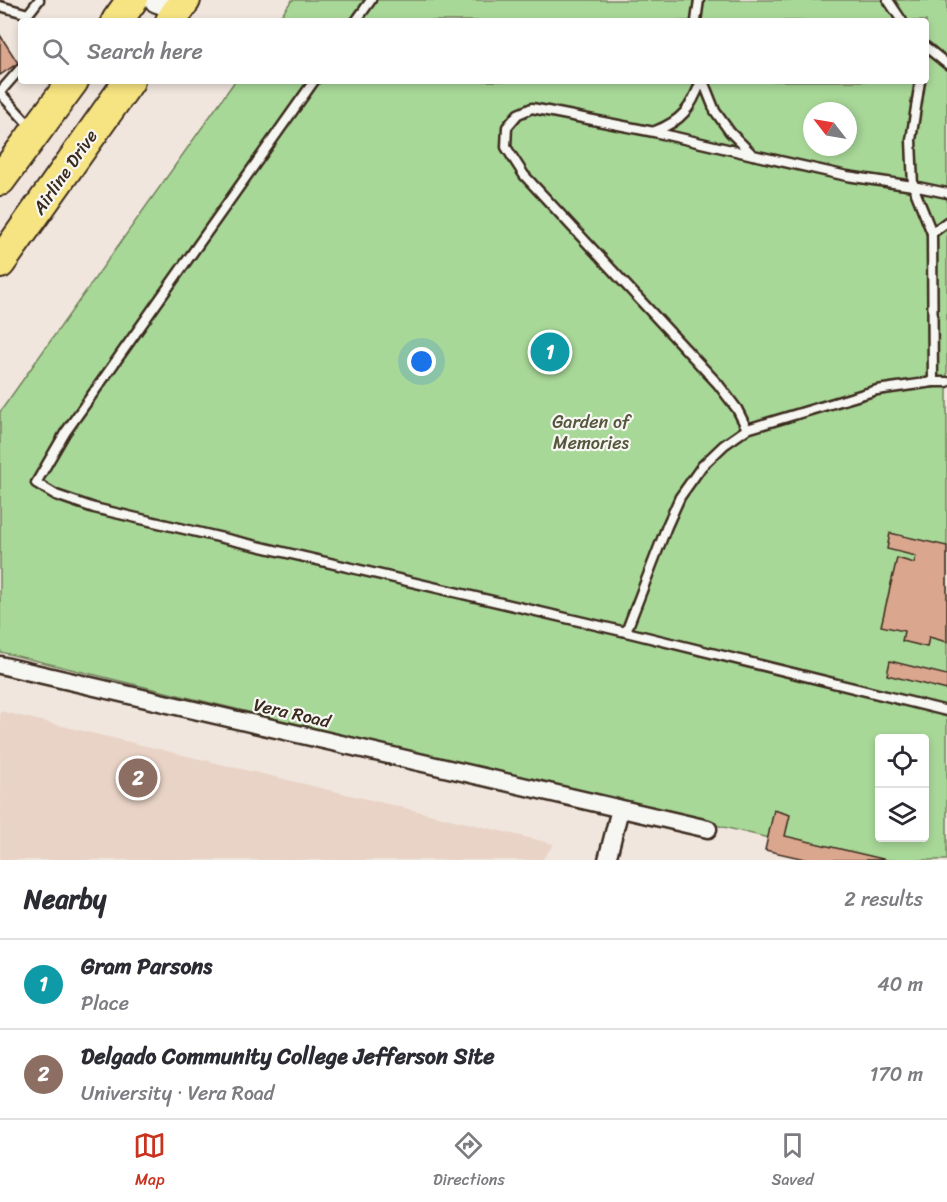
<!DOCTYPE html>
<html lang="en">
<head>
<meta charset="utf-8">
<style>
	body { margin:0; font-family:Sriracha,sans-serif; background:#f7f7f7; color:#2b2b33 }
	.controls { position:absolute; right:18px; bottom:18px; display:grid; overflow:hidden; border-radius:6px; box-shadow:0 3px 9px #0003 }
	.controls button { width:54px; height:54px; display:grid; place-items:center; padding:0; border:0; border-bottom:2px solid #e1e1e2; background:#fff; color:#2b2b33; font:30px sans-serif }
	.compass { position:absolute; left:803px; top:102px; width:54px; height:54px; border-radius:50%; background:#fff; box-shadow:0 3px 9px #0003; rotate:301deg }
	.you { position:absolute; left:422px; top:362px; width:21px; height:21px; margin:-15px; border:4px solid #fff; border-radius:50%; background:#1a73e8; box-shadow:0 0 0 9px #1a73e833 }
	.badge { display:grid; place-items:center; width:39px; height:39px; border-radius:50%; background:#c8321e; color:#fff; font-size:20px; font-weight:700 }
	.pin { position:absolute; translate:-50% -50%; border:3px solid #fff; box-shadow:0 2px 6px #0006 }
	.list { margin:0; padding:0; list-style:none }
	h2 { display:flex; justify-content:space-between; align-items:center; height:78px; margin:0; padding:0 24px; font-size:26px }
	h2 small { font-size:20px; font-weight:400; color:#7c7c81 }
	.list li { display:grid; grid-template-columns:39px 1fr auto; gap:18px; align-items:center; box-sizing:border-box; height:90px; padding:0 24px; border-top:2px solid #e1e1e2 }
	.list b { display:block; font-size:22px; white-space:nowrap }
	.list p { margin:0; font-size:20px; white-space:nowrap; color:#7c7c81 }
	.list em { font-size:20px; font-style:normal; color:#7c7c81 }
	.icon { flex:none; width:33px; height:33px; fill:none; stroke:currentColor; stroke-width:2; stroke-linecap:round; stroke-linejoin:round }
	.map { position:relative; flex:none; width:947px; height:860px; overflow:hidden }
	.search { position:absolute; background:#fff; box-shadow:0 3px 9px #0003; left:18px; right:18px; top:18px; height:66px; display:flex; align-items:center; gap:15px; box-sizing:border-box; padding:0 21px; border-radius:6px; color:#7c7c81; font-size:22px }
	.sheet { height:258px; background:#fff }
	nav { display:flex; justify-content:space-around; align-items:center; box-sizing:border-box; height:84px; border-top:2px solid #e1e1e2; background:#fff; font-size:16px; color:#7c7c81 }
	nav a { display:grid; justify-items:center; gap:3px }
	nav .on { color:#c8321e }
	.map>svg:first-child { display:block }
</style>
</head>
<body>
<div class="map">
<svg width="947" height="860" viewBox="0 0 947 860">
	<rect width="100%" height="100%" fill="#f0e6de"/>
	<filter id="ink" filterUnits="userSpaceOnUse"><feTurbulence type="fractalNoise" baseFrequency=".0167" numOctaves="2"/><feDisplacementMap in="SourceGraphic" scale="12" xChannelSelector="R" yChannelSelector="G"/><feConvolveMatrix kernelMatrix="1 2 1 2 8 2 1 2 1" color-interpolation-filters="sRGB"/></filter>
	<g filter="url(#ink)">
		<polygon fill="#e9d3c6" points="0,711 554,844 542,860 0,860"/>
		<path fill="#a8d898" stroke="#72815b" stroke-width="1.5" fill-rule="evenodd" d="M292,0h655v860h-87l-860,-208v-240l235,-331h691v-60h-649zM812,111h36v36h-36zM880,738h44v100h-44z"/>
		<g fill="#daa68e" stroke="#3b2a1e" stroke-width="1.5">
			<polygon points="0,35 18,63 0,75"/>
			<polygon points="890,533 947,546 947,642 929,637 927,647 902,641 904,631 881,626 897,558 914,563 916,556 887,549"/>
			<polygon points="890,661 947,675 947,690 887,675"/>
			<polygon points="774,810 790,815 785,836 887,860 809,860 765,850"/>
		</g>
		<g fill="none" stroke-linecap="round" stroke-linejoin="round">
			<g stroke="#3b2a1e" stroke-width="13">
				<g id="lane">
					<polyline points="888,0 902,21"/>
					<polyline points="0,6 28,14"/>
					<polyline points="29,21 28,14 39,0"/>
					<polyline points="356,21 371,0"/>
					<polyline points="696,21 699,0"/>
					<polyline points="926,47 947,64"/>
					<polyline points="314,81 65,433 36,483 56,495 94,508 626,632 947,711"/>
					<polyline points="703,81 715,111 730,132 753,155 847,176 913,186 947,193"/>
					<polyline points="920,81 911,140 913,186 932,233"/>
					<polyline points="0,92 21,68"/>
					<polyline points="0,93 31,127"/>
					<path d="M655,131c27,-10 36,-23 46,-50"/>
					<polyline points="933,382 932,233 947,222"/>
					<polyline points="747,429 737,409 718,384 524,175 506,147 507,127 518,114 532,108 654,132 753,155"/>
					<polyline points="626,632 667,526 680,497 702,466 724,445 747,429 877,390 933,382 947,382"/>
				</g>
			</g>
			<g stroke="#3b2a1e" stroke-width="21">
				<g id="street">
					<polyline points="0,665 708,829"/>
					<polyline points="607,860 620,809"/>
				</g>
			</g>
			<g stroke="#3b2a1e" stroke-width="28">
				<polyline id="secondary" points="157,0 180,8"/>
			</g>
			<g stroke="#3b2a1e" stroke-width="34">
				<g id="highway">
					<polyline points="117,21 132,0"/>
					<polyline points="171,21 185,0"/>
					<polyline points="0,180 73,81"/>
					<polyline points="0,263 129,81"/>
				</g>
			</g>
			<use href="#lane" stroke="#f6f6f2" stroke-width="8"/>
			<use href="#street" stroke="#f6f6f2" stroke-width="16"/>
			<use href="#secondary" stroke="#f6f6f2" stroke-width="24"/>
			<use href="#highway" stroke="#f6e381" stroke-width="30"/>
		</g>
	</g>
	<g text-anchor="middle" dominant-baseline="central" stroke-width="4.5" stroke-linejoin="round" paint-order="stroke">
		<g font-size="18" fill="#3b2a1e" stroke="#f6f6f2">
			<text transform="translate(65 172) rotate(-55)">Airline Drive</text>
			<text transform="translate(292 713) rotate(13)">Vera Road</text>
		</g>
		<g font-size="18" fill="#56563c" stroke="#f6f6f2">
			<text x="591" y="422">Garden of<tspan x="591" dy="21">Memories</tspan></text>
		</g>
	</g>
</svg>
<div class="controls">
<button><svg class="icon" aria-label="locate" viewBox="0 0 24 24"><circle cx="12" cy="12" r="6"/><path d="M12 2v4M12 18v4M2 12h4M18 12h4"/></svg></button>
<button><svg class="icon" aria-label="layers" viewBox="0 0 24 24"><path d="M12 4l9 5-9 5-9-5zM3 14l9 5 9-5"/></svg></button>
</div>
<svg class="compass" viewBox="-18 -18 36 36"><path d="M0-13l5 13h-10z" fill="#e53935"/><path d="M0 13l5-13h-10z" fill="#7c7c81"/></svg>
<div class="you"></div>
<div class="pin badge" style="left:550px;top:352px;background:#0f9aa8">1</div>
<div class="pin badge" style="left:138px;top:778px;background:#8d6e63">2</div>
<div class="search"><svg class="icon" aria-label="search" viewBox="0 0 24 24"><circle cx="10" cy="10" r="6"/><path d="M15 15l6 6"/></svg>Search here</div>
</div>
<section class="sheet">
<h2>Nearby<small>2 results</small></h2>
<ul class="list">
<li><span class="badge" style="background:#0f9aa8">1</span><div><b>Gram Parsons</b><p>Place</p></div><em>40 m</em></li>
<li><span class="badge" style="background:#8d6e63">2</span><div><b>Delgado Community College Jefferson Site</b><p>University · Vera Road</p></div><em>170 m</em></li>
</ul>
</section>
<nav>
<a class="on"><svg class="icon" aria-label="map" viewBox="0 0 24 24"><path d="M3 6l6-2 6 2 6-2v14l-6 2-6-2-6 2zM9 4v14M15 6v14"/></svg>Map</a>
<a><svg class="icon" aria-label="directions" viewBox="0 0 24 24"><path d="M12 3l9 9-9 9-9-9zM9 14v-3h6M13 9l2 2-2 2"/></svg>Directions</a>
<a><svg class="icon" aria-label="saved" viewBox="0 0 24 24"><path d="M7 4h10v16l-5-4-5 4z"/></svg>Saved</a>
</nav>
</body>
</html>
